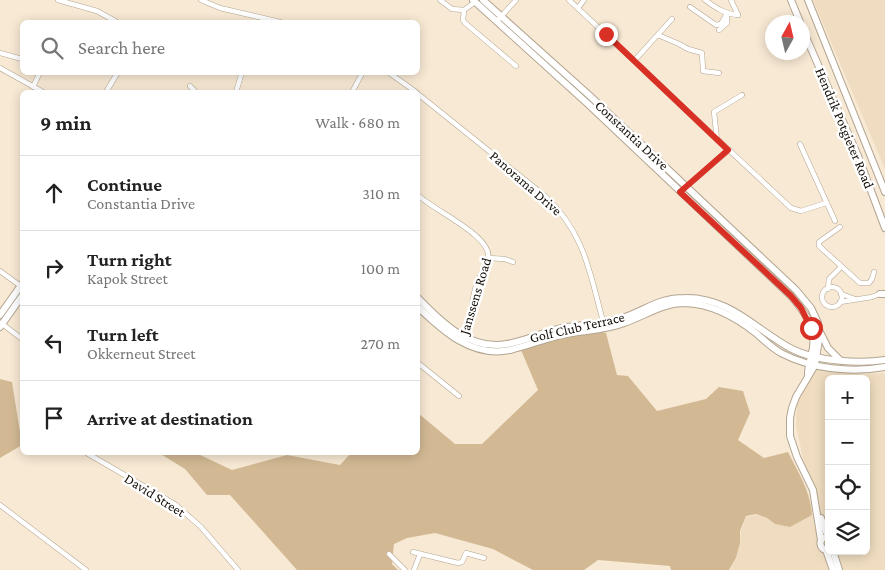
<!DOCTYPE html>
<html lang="en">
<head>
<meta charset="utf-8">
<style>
	body { margin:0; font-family:"Crimson Pro",serif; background:#f2f2f2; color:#222 }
	.controls { position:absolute; right:15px; bottom:15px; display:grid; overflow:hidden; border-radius:8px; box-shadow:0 2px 12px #0003 }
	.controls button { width:45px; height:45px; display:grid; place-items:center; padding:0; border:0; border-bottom:1px solid #e0e0e0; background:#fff; color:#222; font:25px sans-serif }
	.compass { position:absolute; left:765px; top:15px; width:45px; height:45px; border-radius:50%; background:#fff; box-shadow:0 2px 12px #0003; rotate:8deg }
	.stop { position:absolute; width:15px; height:15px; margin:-11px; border:4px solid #d93025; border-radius:50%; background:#fff }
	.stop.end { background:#d93025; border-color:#fff; box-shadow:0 1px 5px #0008 }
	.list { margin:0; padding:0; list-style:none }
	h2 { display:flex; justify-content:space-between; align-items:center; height:65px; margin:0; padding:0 20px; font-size:21px }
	h2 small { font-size:16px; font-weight:400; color:#767676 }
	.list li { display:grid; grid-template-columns:32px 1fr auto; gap:15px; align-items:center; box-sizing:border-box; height:75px; padding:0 20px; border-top:1px solid #e0e0e0 }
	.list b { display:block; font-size:19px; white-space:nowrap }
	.list p { margin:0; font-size:16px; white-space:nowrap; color:#767676 }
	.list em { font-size:16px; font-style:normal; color:#767676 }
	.icon { flex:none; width:28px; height:28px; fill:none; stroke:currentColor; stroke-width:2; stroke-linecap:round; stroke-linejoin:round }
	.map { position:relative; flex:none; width:885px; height:570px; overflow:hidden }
	.search { position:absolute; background:#fff; box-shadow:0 2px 12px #0003; left:20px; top:20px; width:400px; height:55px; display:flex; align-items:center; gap:12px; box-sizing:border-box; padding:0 18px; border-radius:8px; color:#767676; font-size:19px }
	.panel { position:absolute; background:#fff; box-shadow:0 2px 12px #0003; left:20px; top:90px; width:400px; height:365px; border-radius:8px }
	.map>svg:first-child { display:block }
</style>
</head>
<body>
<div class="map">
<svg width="885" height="570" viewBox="0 0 885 570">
	<rect width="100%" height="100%" fill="#f8e9d4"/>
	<g fill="#f0ddc1" fill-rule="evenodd">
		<polygon points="813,0 885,0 885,169"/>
		<path d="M815,369l45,5 23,-1 2,2v195h-155l6,-11 4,-16 1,-12 5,-14 10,-2 11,3 8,6 15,3 27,-16 -5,-11 -16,-74 1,-30zM829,379h37v172h-37z"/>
	</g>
	<g fill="#d2b994">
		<path d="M602,332l4,1 11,42 11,1 29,35 49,-12 13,-12 24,4 7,22 -12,27 26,18 24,-6c10,20 23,40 24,63l-22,12 -15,-3 -8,-6 -11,-4 -10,2 -6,15v12l-4,15 -7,12h-58l-1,-4 -72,-6 -14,10h-51l-40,-21 -58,-16 -28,5 -13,6 -2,20 6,6h-101l-67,-75h-23l-22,-26 -26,-16h37l36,17 55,-15 53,10 11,-12 67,-1v-39l37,31h27l56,-54 -17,-40c26,-9 53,-16 81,-18z"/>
		<polygon points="0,379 12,382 22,445 0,458"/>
	</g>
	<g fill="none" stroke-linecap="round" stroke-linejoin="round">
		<g stroke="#b3a591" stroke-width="5.5">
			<g id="street">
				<polyline points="58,0 97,11 117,22"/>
				<polyline points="201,0 220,8 280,22"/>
				<polyline points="440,0 452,9 464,10 475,2"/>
				<polyline points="569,0 791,208 801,211 826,203"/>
				<path d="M705,0c11,8 20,14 33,15"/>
				<polyline points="731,0 738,15"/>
				<polyline points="690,7 716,25 721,24 727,13"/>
				<polyline points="578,8 584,0"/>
				<polyline points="464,10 463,20 465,23 516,66"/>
				<polyline points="497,21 516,0"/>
				<polyline points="719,30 727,23 727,17"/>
				<polyline points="658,35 679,44 688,49 702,53 703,71 719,73"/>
				<polyline points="0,53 22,59"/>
				<polyline points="634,61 672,19"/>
				<polyline points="0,68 43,92"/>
				<polyline points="388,72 416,92"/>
				<polyline points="190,86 196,92"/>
				<polyline points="33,87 40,72"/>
				<polyline points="106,92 118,72"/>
				<polyline points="236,92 242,72"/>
				<polyline points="352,92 363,72"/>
				<path d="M418,94l127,102c41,38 45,79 59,129"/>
				<polyline points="717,140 714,112 742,95"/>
				<polyline points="800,144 835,221"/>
				<polyline points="680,192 729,150"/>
				<path d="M418,195c13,14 75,41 70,63 -2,10 -9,18 -12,28 -6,20 -4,33 -14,53"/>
				<polyline points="840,227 819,242 819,246 860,283 869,283 872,279 874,272"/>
				<polyline points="488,258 505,259 513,262"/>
				<polyline points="0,271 22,287"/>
				<circle cx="832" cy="297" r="10"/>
				<polyline points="828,289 829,279 841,267"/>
				<polyline points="841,294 855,299"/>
				<polyline points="840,302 872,297 881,293"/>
				<polyline points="1,323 22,339"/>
				<polyline points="418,363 459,396"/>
				<polyline points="85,452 176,505 201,527 238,570"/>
				<polyline points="0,505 86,570"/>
				<polyline points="413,552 458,563 462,562 466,553 484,558"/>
				<polyline points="389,554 405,570"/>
				<polyline points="414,570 420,554"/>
			</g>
		</g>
		<g stroke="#b3a591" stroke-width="8">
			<g id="secondary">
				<path d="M473,0l115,104 203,192c12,14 25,31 22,51 -1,9 -5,17 -5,27"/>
				<polyline points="483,0 590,96 796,290 811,308 818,323 820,333 815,365 796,397 792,408 790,418 790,436 797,457 813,490 821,540"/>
				<polyline points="791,0 800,22"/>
				<polyline points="808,0 885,192"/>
				<polyline points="802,28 858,156 885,228"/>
				<polyline points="880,294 885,294"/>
				<path d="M418,298c23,24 52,53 89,46 19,-3 36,-12 55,-16 20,-4 43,-3 63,-11 23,-8 33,-19 60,-19 45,-1 71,32 107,51 23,12 68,15 93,11"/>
				<path d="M418,307c25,24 54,51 92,43 17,-4 34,-11 51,-15 21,-5 43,-4 63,-12 21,-7 38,-20 61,-20 28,1 51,14 72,31 8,7 15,14 24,19 30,16 71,20 104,14"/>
				<polyline points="0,315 22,284"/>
				<polyline points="0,327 22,296"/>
				<polyline points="821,334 828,348 840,360"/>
				<polyline points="821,518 828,537"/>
				<path d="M823,538c-4,4 -3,8 0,11l6,1"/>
				<polyline points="826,550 833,570"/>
				<polyline points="833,551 839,570"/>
			</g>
		</g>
		<use href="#street" stroke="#fff" stroke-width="4.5"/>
		<use href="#secondary" stroke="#fff" stroke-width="6"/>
	</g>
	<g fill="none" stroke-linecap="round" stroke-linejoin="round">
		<polyline stroke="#d93025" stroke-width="6" points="606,34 728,150 680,192 791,296 801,308 811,328"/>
	</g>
	<g text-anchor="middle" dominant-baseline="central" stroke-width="5" stroke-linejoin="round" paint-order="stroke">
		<g font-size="14" fill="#151009" stroke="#fff">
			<text transform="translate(845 128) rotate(67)">Hendrik Potgieter Road</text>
			<text transform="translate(632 135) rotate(43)">Constantia Drive</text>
			<text transform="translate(526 183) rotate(41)">Panorama Drive</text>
			<text transform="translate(475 296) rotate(-73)">Janssens Road</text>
			<text transform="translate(577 327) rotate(-13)">Golf Club Terrace</text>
			<text transform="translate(155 495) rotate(32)">David Street</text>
		</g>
	</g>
</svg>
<div class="controls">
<button>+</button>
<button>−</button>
<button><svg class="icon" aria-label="locate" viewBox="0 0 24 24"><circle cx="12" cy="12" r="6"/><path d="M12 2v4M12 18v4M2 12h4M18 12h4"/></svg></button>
<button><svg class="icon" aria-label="layers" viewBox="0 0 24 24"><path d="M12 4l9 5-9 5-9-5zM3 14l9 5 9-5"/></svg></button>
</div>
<svg class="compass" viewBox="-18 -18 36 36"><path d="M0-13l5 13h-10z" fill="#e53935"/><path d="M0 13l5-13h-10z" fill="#767676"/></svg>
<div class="stop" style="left:811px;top:328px"></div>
<div class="stop end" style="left:606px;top:34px"></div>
<div class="search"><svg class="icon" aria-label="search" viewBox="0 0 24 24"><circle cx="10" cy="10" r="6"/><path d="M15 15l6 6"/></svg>Search here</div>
<section class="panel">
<h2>9 min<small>Walk · 680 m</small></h2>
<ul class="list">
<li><svg class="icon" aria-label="ahead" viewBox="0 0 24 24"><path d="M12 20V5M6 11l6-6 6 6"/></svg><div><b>Continue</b><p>Constantia Drive</p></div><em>310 m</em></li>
<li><svg class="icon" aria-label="right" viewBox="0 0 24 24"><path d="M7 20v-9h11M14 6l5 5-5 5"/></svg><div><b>Turn right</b><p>Kapok Street</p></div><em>100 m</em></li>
<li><svg class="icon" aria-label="left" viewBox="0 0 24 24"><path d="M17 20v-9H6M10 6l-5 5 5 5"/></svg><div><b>Turn left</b><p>Okkerneut Street</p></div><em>270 m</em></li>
<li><svg class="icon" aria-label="arrive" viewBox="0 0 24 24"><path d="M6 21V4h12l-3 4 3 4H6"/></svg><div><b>Arrive at destination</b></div></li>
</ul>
</section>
</div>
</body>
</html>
